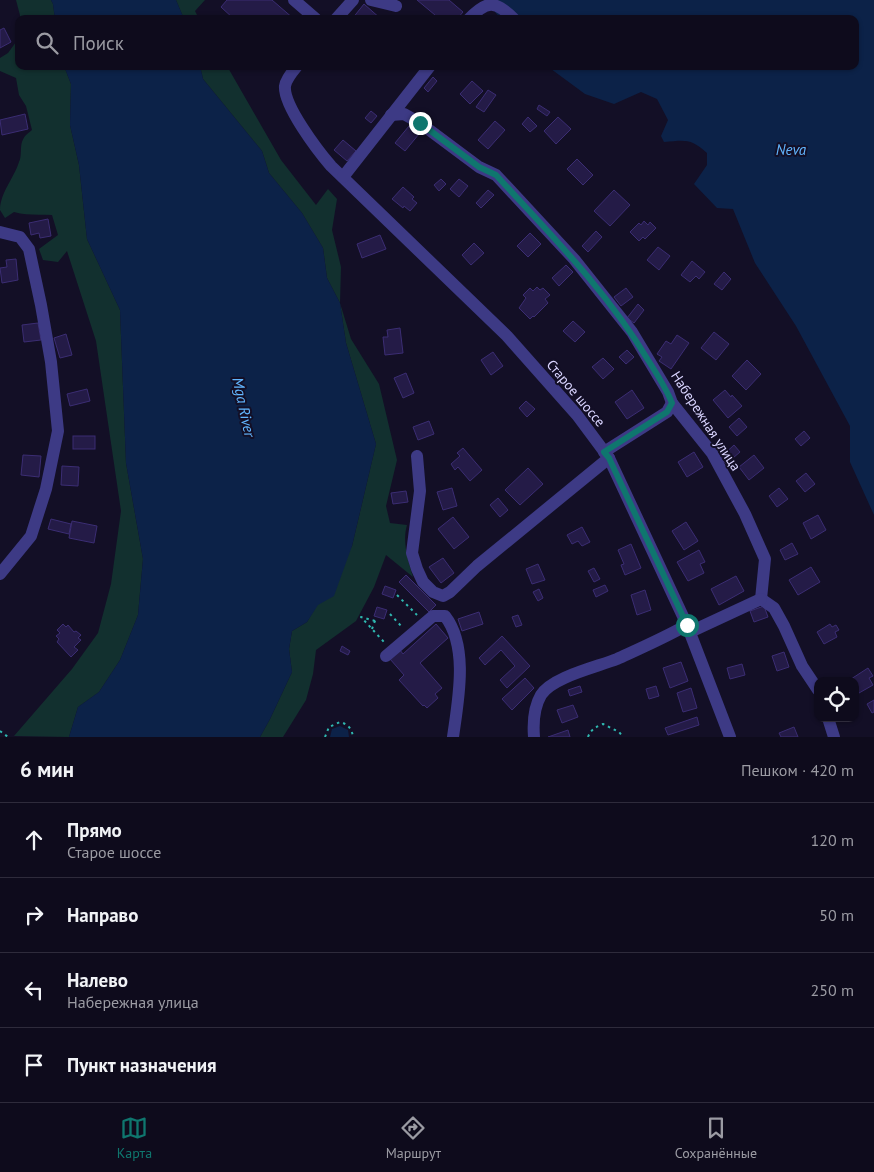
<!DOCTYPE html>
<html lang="ru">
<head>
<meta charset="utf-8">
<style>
	body { margin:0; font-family:"PT Sans",sans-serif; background:#171425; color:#f1f3f6 }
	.controls { position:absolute; right:15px; bottom:15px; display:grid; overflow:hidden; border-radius:10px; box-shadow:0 1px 4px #0004 }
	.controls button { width:45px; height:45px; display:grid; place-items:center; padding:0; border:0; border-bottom:1px solid #2e2b3b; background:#0e0b1c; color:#f1f3f6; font:25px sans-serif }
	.stop { position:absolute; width:15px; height:15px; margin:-11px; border:4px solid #0f766e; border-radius:50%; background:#fff }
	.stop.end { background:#0f766e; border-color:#fff; box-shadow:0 1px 5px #0008 }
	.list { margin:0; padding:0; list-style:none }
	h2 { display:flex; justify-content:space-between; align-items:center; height:65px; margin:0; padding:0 20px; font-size:21px }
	h2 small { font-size:16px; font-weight:400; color:#9b9ba3 }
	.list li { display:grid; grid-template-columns:32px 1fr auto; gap:15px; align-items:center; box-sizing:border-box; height:75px; padding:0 20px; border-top:1px solid #2e2b3b }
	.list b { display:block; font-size:19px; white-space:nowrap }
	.list p { margin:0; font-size:16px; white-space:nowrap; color:#9b9ba3 }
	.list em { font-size:16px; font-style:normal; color:#9b9ba3 }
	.icon { flex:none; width:28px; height:28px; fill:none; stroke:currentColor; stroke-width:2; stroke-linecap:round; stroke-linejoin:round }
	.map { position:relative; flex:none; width:874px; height:737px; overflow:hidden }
	.search { position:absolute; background:#0e0b1c; box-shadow:0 1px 4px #0004; left:15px; right:15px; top:15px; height:55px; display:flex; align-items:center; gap:12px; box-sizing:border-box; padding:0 18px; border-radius:10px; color:#9b9ba3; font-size:19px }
	.sheet { height:365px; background:#0e0b1c }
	nav { display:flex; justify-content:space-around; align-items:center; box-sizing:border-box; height:70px; border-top:1px solid #2e2b3b; background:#0e0b1c; font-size:14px; color:#9b9ba3 }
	nav a { display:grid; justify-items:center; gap:2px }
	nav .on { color:#0f766e }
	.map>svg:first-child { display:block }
</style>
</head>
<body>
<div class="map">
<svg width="874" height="737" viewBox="0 0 874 737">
	<rect width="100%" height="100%" fill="#130f26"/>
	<g fill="#12302f">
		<polygon points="16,0 51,0 53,4 55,19 21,19"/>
		<polygon points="176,0 205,0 195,11 199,19 184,19"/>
		<path d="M19,38v28h45l7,18 -1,41 9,40 8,74 33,71 6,153 17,96 -5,56 -18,45 -21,32 -21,15 -9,30 -55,-1 58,-67 26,-36 13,-49 10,-73 -25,-170 -29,-90 -9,11 -15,-2 -4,-11 19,-14 -6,-20c-13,-1 -26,1 -38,-3l-9,6 -5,-8c0,-17 14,-32 19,-48 3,-6 1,-14 3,-20 2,-6 5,-8 10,-12l-6,-24 -7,-11 -3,-17 -16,-7v-13l8,-5z"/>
		<path d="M200,66h27l54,94 35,45 12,-16 9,10 -5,31 9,37 -1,36 11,36 28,45 18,76 -11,46 4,17 17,2c-5,17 1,35 6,52l-27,-22 -12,32 -18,34 -40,29 -3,24 -7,26 -23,37h-23l10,-18 22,-47 -3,-23 3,-18 15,-9 45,-76 24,-102 -30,-101 -6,-40 -13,-25 -4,-30 -21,-35 -33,-40 -7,-22 -59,-72z"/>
	</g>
	<g fill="#0c2248">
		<polygon points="51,0 176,0 184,19 55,19 53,4"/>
		<path d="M491,0h383v515l-24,-53v-36l-54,-100 -41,-63 -22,-54 -16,-1 -23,-24 13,-19v-12c-16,-15 -22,-13 -43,-11l-3,-6 7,-16 -11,-21 -16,-7 -27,12 -29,-10 -38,-28h308v-47h-354l-6,-7z"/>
		<polygon points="64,66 200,66 203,79 262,151 269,173 302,213 323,248 327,278 340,303 346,343 376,444 352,546 334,596 318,605 307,622 292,631 289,649 292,672 270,719 260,737 69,737 78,707 99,692 120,660 138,615 143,559 126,463 120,310 87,239 79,165 70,125 71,84"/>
		<polygon points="340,726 348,730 349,737 330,737 332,729"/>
	</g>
	<g fill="#241b47" stroke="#3b2d73">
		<polygon points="227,0 272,0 294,19 234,19 221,7"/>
		<polygon points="417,0 449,0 463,12 457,19 431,19 435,15"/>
		<polygon points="364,4 381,19 352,19"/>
		<polygon points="4,28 11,42 0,48 0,30"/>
		<polygon points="433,77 437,81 428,92 424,88"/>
		<polygon points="472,81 483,91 470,104 460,94"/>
		<polygon points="488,90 496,95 484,112 476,107"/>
		<polygon points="539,105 550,112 547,116 537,109"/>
		<polygon points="371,111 377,116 371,123 365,118"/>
		<polygon points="25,114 28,129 2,135 0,120"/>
		<polygon points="528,117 537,126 530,132 522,124"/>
		<polygon points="558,117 571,129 556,144 544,131"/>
		<polygon points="495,121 505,130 488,149 478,140"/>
		<polygon points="409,126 419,134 405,151 395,143"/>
		<polygon points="343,140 356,151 347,161 334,150"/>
		<polygon points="577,159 593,175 583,185 567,169"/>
		<polygon points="441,179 446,184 439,191 434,185"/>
		<polygon points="459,179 468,186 459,197 450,189"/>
		<polygon points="403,187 414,197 412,199 417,203 410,211 404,206 403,208 392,199"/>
		<polygon points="488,190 494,195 481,208 476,203"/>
		<polygon points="614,190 630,205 610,226 594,211"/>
		<polygon points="48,219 51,236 40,238 39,233 31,235 29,223"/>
		<polygon points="644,221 648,225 650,222 656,228 645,239 643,237 639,241 630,232 639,223 641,225"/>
		<polygon points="596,231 602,237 588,252 582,246"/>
		<polygon points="530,233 541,244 528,257 517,246"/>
		<polygon points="380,235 386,249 362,258 357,244"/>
		<polygon points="474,243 484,253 471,265 462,255"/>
		<polygon points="658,247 670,256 659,270 647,260"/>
		<polygon points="16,259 18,280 2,283 0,268 7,267 6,260"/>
		<polygon points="692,261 705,272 699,279 696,276 690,282 681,275"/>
		<polygon points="566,265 573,272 559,286 552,278"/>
		<polygon points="724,272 731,279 722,290 714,284"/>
		<polygon points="537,287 540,290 543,288 550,295 545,299 548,303 534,317 533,316 530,319 519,308 526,298 523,295 530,288 533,291"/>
		<polygon points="626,288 633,297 621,306 614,297"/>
		<polygon points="638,304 644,310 634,323 627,318"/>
		<polygon points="573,321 585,332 575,342 563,331"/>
		<polygon points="38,323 41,340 24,342 22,325"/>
		<polygon points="400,328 403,353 385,355 383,337 388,337 387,330"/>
		<polygon points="714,332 729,344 716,360 701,348"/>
		<polygon points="66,334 72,355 60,358 54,338"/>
		<polygon points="677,335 689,343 671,369 659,361 662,357 657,354 666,341 671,344"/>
		<polygon points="627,350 634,357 626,364 619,357"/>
		<polygon points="493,352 503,366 491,375 481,360"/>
		<polygon points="603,358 614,369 603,379 592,367"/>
		<polygon points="747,360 761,374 746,390 732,376"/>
		<polygon points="406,373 414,393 403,398 394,378"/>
		<polygon points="87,389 90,401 70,406 67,394"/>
		<polygon points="632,390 644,408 627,419 615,402"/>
		<polygon points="725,390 731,397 732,395 742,406 728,418 713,400"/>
		<polygon points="526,401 535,409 527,417 519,408"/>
		<polygon points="739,418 747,427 737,436 729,427"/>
		<polygon points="429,421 434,434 418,440 413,427"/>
		<polygon points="804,431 810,438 801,446 795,439"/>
		<rect x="73" y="436" width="22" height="13"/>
		<polygon points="734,445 740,452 726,464 720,458"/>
		<polygon points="463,448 482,470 470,481 458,467 455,470 451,464 460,456 457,453"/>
		<polygon points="694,452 703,467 687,477 678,462"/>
		<polygon points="23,455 41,456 39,477 21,475"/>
		<polygon points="754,455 764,468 749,480 739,467"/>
		<polygon points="62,466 79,467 78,486 61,485"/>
		<polygon points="528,468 543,484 520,505 505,490"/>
		<polygon points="806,473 815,484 805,492 796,481"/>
		<polygon points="452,488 457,506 443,510 437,492"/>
		<polygon points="779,488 788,499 777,507 769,496"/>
		<polygon points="406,491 408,502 393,504 391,493"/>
		<polygon points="498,498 508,510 500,517 490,505"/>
		<polygon points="818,515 826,530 811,539 803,523"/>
		<polygon points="453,517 469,537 454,549 438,529"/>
		<polygon points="51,519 71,524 69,534 48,529"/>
		<polygon points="72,521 97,526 94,543 69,538"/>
		<polygon points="686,522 698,541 684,550 672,531"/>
		<polygon points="582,527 590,542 582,546 578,541 572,544 567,535"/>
		<polygon points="792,543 798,554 785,560 780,550"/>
		<polygon points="631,544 641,568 625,575 621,565 624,564 618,550"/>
		<polygon points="699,550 705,562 700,564 704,573 688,581 677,562"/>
		<polygon points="443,558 454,573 441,583 429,567"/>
		<polygon points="538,564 545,580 532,584 526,569"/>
		<polygon points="811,567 820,582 798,595 789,580"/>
		<polygon points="594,568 600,579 594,582 588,571"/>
		<polygon points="406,575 436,605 429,612 399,582"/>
		<polygon points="736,576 744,591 719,605 711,589"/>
		<polygon points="605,585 608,591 596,597 593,590"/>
		<polygon points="385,586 396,590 393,598 382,594"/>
		<polygon points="539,589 543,598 538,601 533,592"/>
		<polygon points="645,590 651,610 637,615 631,595"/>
		<polygon points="764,606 768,617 754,622 750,611"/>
		<polygon points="377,607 387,610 384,619 374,616"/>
		<polygon points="479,612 483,624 462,631 458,619"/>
		<polygon points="518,615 522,625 516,627 512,617"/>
		<polygon points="63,624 66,627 68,625 74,632 76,631 81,635 78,638 81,640 74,647 78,650 71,657 57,642 59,639 56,636 60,633 57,630"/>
		<polygon points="436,624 448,638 420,663 442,688 435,694 438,698 427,708 424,705 423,706 399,680 404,675 390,659 400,650 403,654"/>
		<polygon points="830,624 832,627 836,625 839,630 835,632 837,637 824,644 817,632"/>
		<polygon points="502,636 530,666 507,688 500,680 515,666 501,650 485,665 479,658"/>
		<polygon points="342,646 350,651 348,655 340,651"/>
		<polygon points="784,652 789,667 777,671 772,656"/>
		<polygon points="681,662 688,681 670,688 663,668"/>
		<polygon points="742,664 745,675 730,679 727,668"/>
		<polygon points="868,668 873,676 869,678 873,685 859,693 855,689 855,681 848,681"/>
		<polygon points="525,678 534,688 512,710 502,699"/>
		<polygon points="580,686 582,692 570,696 568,690"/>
		<polygon points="656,686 659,696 649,699 646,689"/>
		<polygon points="691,688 697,708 683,712 677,693"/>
		<polygon points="874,700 874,712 872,713 867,704"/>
		<polygon points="573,705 578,717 562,723 557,710"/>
		<polygon points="697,717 699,725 668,735 665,728"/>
		<polygon points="794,727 798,737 781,737 779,733"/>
		<polygon points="568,730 570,737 548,737"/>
	</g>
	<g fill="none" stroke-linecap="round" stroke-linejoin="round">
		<g stroke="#2fb8b0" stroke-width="2" stroke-dasharray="2.5 4" stroke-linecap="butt">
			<polyline points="397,595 417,615"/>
			<polyline points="390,614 402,627"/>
			<polyline points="375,621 361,617 384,642"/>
			<polyline points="372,629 376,618"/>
			<polyline points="0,731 8,737"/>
			<path d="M325,737l4,-10 11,-5c8,2 12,7 13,15"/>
			<path d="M588,737c3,-8 8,-10 15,-13l16,8 4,5"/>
		</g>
		<g stroke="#3d3a85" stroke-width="12">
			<polyline points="294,0 316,19"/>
			<polyline points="371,0 396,6"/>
			<polyline points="336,19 353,0"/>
			<path d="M469,19c18,-19 26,-19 45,0"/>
			<path d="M297,66c-5,6 -11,13 -12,20 -2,19 33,65 46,80l176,170 70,79 32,43 78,167 43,112"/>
			<polyline points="391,115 404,114 420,123 479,167 496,175 574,259 632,332 668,392 672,403 712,453 745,514 765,559 761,599"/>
			<polyline points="343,177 430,66"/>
			<polyline points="0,232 20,237 29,249 41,305 51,362 58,431 46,489 31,536 0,574"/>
			<polyline points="604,452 667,412 672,403"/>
			<polyline points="417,456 420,491 412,553 417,569 423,582 433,592 443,596 450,592 477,566 609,458"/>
			<polyline points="761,599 774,608 784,626 802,666 818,690"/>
			<polyline points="690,632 761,599"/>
			<path d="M386,656l47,-40h12c24,31 13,85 8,121"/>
			<polyline points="828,718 834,737"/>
			<path d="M534,737c-1,-13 0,-30 7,-42 11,-18 56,-28 76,-36 24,-11 47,-21 70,-34"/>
		</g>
	</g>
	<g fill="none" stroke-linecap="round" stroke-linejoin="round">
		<path stroke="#0f766e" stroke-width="6" d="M420,123l59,44 17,8c54,59 111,116 152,185 9,14 18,28 24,43l-5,9 -63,40 5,6 78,167"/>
	</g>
	<g text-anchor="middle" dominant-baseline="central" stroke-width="4" stroke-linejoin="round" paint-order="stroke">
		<g font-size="14" fill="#d9d4ff" stroke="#130f26">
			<text transform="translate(576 393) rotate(50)">Старое шоссе</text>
			<text transform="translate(706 421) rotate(57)">Набережная улица</text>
		</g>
		<g font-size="15" font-style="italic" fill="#62b6ff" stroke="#130f26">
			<text x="791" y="149">Neva</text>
			<text transform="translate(244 407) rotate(78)">Mga River</text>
		</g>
	</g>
</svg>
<div class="controls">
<button><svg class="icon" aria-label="locate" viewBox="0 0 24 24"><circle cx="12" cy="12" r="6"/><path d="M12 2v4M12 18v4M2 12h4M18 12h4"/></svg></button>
</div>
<div class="stop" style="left:687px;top:625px"></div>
<div class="stop end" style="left:420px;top:123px"></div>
<div class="search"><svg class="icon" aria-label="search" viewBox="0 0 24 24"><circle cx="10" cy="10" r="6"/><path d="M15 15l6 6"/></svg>Поиск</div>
</div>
<section class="sheet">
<h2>6 мин<small>Пешком · 420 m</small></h2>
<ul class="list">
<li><svg class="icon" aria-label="ahead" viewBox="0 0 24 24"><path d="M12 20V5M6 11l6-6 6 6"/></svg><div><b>Прямо</b><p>Старое шоссе</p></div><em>120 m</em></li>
<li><svg class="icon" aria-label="right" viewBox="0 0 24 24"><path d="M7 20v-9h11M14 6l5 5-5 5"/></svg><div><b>Направо</b></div><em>50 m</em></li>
<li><svg class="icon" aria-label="left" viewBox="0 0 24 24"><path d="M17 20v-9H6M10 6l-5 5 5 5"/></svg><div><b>Налево</b><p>Набережная улица</p></div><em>250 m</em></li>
<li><svg class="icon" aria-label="arrive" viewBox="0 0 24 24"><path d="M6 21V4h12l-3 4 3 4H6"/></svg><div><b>Пункт назначения</b></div></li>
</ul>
</section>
<nav>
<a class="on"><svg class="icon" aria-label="map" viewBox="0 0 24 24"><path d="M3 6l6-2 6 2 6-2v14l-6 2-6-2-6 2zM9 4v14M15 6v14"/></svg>Карта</a>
<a><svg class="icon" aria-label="directions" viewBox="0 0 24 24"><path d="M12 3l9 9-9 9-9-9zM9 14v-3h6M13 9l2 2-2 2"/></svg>Маршрут</a>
<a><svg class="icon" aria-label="saved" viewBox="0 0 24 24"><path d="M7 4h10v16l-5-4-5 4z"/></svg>Сохранённые</a>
</nav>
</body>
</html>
